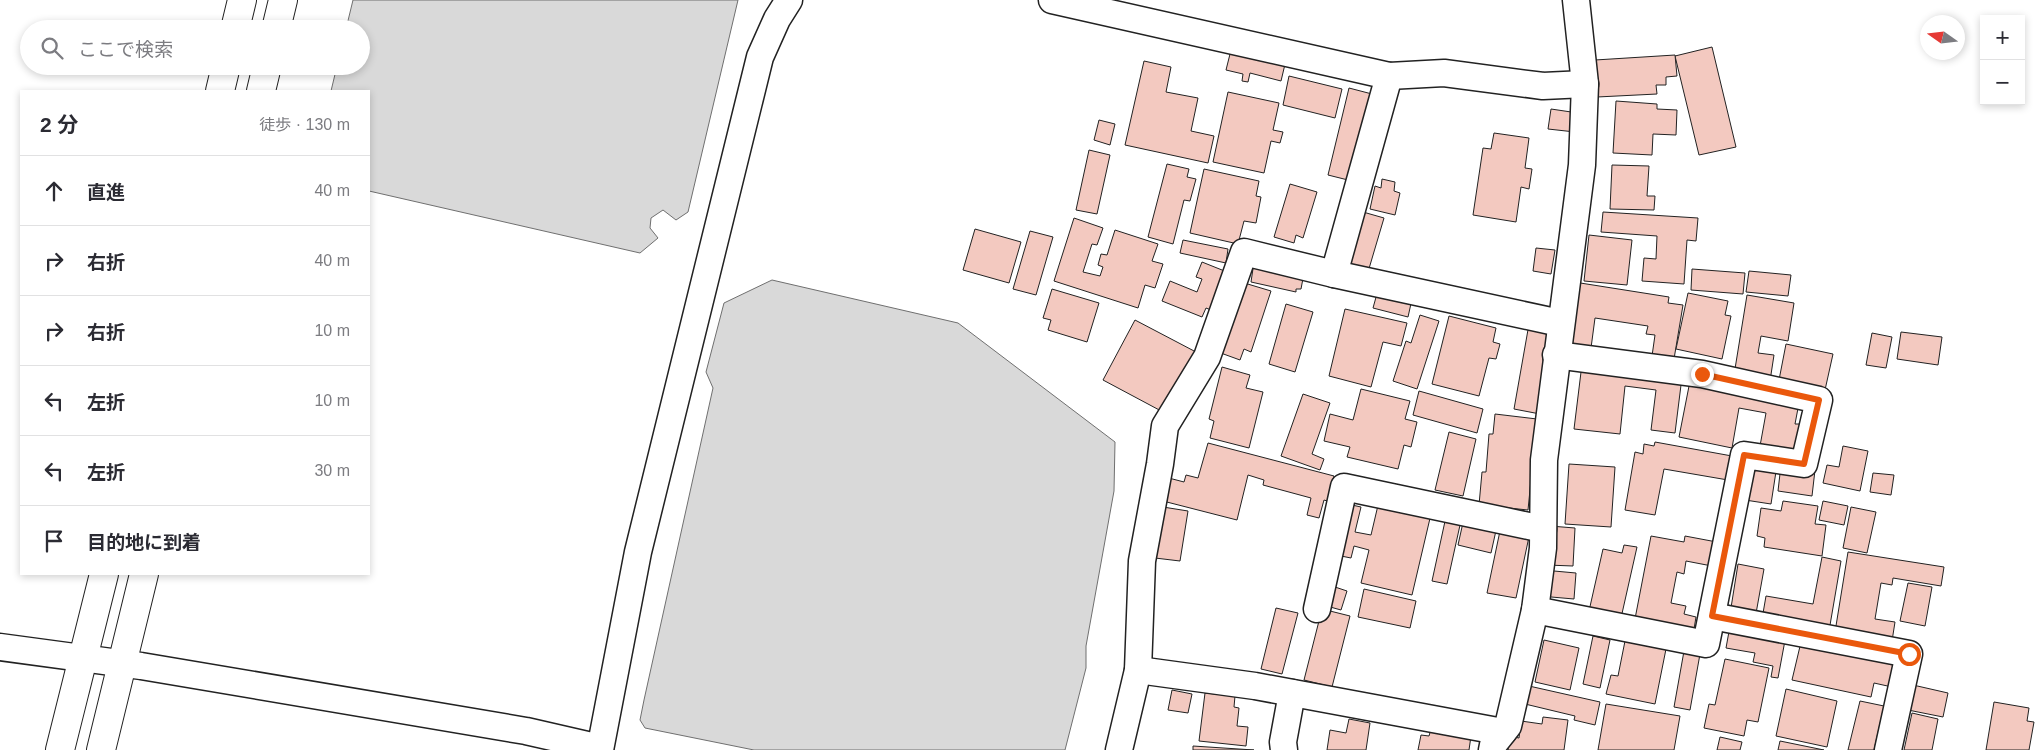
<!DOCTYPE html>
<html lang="ja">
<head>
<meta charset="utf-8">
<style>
	body { margin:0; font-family:Arial,"Noto Sans JP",sans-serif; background:#f2f2f3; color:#2b2b33 }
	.controls { position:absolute; right:15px; top:15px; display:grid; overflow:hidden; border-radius:0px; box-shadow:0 2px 8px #0003 }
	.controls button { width:45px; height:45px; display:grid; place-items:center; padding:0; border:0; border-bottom:1px solid #e1e1e2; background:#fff; color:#2b2b33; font:25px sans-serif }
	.compass { position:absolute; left:1920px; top:15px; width:45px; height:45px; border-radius:50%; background:#fff; box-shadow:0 2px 8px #0003; rotate:284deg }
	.stop { position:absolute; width:15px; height:15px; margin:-11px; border:4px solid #ea580c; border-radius:50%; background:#fff }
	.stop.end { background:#ea580c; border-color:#fff; box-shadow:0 1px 5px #0008 }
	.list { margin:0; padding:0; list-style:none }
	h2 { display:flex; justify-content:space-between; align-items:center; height:65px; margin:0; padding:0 20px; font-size:21px }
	h2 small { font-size:16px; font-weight:400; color:#7c7c81 }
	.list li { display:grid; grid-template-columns:32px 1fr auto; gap:15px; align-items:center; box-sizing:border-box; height:70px; padding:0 20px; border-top:1px solid #e1e1e2 }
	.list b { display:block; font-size:19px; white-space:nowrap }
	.list em { font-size:16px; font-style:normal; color:#7c7c81 }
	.icon { flex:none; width:28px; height:28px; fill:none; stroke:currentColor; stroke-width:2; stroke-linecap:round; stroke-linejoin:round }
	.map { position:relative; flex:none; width:2040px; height:750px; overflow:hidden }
	.search { position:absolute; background:#fff; box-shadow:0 2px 8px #0003; left:20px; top:20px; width:350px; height:55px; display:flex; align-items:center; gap:12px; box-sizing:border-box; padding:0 18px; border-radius:28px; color:#7c7c81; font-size:19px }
	.panel { position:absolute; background:#fff; box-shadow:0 2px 8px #0003; left:20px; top:90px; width:350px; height:485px; border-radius:0px }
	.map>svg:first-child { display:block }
</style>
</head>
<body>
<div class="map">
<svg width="2040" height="750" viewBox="0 0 2040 750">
	<rect width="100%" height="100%" fill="#fff"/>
	<g fill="#d9d9d9" stroke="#6f6f6f">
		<polygon points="353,0 738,0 688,212 676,220 663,210 651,218 650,228 658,238 640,253 369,191 369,91 331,91 337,66 361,66 361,29 346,29"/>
		<polygon points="772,280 958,323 1115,442 1114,491 1086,646 1086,668 1065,750 754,750 645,728 640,720 644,700 713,388 706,372 724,303"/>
	</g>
	<g fill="#f3c9c0" stroke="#222">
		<polygon points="1232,46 1286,60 1281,81 1250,73 1248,82 1242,81 1243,74 1226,70"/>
		<polygon points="1712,47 1736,147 1699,155 1675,56"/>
		<polygon points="1675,55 1677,76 1666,77 1666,85 1656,85 1657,94 1597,97 1595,60"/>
		<polygon points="1144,61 1171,67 1166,92 1198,98 1191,131 1214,136 1208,163 1125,145"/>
		<polygon points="1289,76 1342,89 1335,118 1283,105"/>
		<polygon points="1349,88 1372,94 1352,181 1328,175"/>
		<polygon points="1228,92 1279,103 1273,130 1283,132 1280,143 1271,141 1264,173 1213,162"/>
		<polygon points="1616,101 1657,104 1657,109 1677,110 1676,135 1653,134 1652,155 1613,153"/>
		<polygon points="1551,109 1578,113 1575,132 1548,129"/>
		<polygon points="1099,120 1115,124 1110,145 1094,140"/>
		<polygon points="1494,133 1529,138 1525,168 1532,169 1529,189 1521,187 1516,222 1473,215 1483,148 1491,149"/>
		<polygon points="1089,150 1110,155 1097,214 1076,210"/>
		<polygon points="1167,164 1189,169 1187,177 1196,179 1190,201 1184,200 1173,244 1148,237"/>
		<polygon points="1612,165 1649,166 1647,196 1655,196 1654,210 1610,209"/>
		<polygon points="1204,169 1259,181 1256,196 1261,197 1256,223 1244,221 1238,244 1190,233"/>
		<polygon points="1382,179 1395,182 1394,191 1400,193 1395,215 1370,209 1375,186 1381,188"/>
		<polygon points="1290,184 1317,192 1303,238 1296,235 1294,243 1274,237"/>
		<polygon points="1356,210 1384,218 1368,272 1341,264"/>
		<polygon points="1603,212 1698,218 1696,241 1687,240 1684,284 1642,281 1644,258 1656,259 1657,236 1601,232"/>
		<polygon points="1074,218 1103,228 1097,245 1092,244 1083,272 1100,276 1103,267 1098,265 1101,254 1107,255 1115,230 1158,244 1152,261 1163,264 1155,288 1145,285 1138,308 1054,281"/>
		<polygon points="975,229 1021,242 1009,283 963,270"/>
		<polygon points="1030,231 1053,237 1036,295 1013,289"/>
		<polygon points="1589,235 1632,240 1627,285 1584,281"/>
		<polygon points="1183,240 1228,249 1226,263 1180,253"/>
		<polygon points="1536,248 1555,250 1551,274 1533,271"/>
		<polygon points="1202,262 1227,272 1211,310 1206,308 1202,317 1162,301 1170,281 1197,292 1202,279 1196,277"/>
		<polygon points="1254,262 1304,273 1301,289 1296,289 1296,292 1251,282"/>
		<polygon points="1692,269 1745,273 1743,294 1691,290"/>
		<polygon points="1749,271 1791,275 1788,296 1746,292"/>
		<polygon points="1241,282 1271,291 1251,352 1244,349 1240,360 1218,352"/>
		<polygon points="1574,282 1669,297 1668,303 1683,305 1674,359 1652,356 1655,335 1646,334 1648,326 1595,318 1591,348 1565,343"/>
		<polygon points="1052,289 1099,303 1087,342 1048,330 1051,320 1043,318"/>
		<polygon points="1378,290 1412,299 1408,317 1373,308"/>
		<polygon points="1688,293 1728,301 1725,315 1731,316 1722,359 1676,349"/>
		<polygon points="1747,295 1794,303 1788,341 1761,336 1758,353 1774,355 1770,381 1734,375"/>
		<polygon points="1286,304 1313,312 1295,372 1269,364"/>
		<polygon points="1345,309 1407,323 1401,346 1383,342 1371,387 1329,376"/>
		<polygon points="1420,315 1439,321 1417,389 1393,381 1406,341 1411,343"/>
		<polygon points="1449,316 1496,328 1493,342 1500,344 1496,359 1489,358 1479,396 1432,384"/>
		<polygon points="1135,320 1196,352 1163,412 1103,380"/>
		<polygon points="1529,324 1554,328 1540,414 1514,409"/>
		<polygon points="1901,332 1942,337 1938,365 1897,359"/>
		<polygon points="1872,333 1892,337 1886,368 1866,365"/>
		<polygon points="1786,344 1833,354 1825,390 1779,380"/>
		<polygon points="1582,364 1682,377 1675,433 1651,430 1656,390 1625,386 1620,434 1574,429"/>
		<polygon points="1222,367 1250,375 1246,388 1263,392 1249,448 1210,438 1214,421 1209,419"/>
		<polygon points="1690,381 1799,403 1795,424 1800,424 1794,453 1760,446 1766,413 1739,408 1732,448 1679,437"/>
		<polygon points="1361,389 1410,401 1405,419 1417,422 1411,447 1404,445 1398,469 1347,457 1350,447 1324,441 1330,414 1353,420"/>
		<polygon points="1419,391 1483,409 1477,433 1413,415"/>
		<polygon points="1303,394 1330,403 1312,454 1324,459 1320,470 1281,456"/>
		<polygon points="1495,414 1537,419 1528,510 1479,505 1482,472 1486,472 1489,434 1493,434"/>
		<polygon points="1449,432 1476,439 1463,496 1435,490"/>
		<polygon points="1655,442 1732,456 1728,480 1664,469 1655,515 1625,510 1635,452 1643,454 1644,444 1654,446"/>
		<polygon points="1208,443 1334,476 1327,501 1324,500 1319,518 1307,515 1311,498 1263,485 1264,480 1248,475 1237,520 1159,500 1165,477 1184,482 1186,475 1198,478"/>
		<polygon points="1843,446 1868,451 1860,491 1823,483 1827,465 1839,467"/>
		<polygon points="1751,461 1777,465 1771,504 1745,500"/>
		<polygon points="1569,464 1615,467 1611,527 1565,524"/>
		<polygon points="1781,465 1815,470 1812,496 1778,491"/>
		<polygon points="1873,473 1894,475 1891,495 1870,492"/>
		<polygon points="1379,501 1431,514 1412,595 1361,583 1369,550 1354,546 1351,558 1331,554 1343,503 1361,507 1355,532 1371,535"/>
		<polygon points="1783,501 1818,506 1815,524 1826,525 1822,556 1764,547 1765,538 1757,536 1761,508 1781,511"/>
		<polygon points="1823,501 1848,506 1844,525 1819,520"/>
		<polygon points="1163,507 1188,511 1180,561 1155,558"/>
		<polygon points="1851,507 1876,512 1867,553 1843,548"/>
		<polygon points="1447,512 1462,516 1447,584 1432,581"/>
		<polygon points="1464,518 1497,526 1491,553 1458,545"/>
		<polygon points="1501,526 1530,532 1516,598 1487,593"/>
		<polygon points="1550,526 1575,528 1573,566 1547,565"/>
		<polygon points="1651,536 1684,542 1685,536 1722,543 1717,567 1686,561 1684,574 1677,572 1671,603 1686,606 1684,614 1696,617 1693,635 1634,624"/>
		<polygon points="1624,545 1637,547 1621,618 1589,611 1603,549 1622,553"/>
		<polygon points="1848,552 1944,567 1941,586 1893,578 1892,585 1881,583 1875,619 1895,622 1892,641 1835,632"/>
		<polygon points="1822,557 1841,561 1829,631 1762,619 1766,596 1813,604"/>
		<polygon points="1738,564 1764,569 1755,619 1730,614"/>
		<polygon points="1543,570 1576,573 1574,599 1540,596"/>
		<polygon points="1908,583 1932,587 1925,626 1900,621"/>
		<polygon points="1329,585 1347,591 1341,610 1323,605"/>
		<polygon points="1364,589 1416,601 1410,628 1358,617"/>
		<polygon points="1276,608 1298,613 1282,674 1261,669"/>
		<polygon points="1322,609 1350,616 1332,687 1304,680"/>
		<polygon points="1730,626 1786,635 1778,678 1771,677 1773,666 1753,662 1755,653 1726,648"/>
		<polygon points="1593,636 1610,640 1600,688 1583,684"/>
		<polygon points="1544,640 1579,648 1570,690 1535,682"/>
		<polygon points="1625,641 1666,649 1655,704 1606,694 1611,675 1618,676"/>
		<polygon points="1801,642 1897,662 1892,687 1874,683 1871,697 1792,680"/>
		<polygon points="1684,651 1700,654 1690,710 1674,707"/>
		<polygon points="1725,659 1769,668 1758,722 1747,720 1744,736 1704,728 1709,704 1715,705"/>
		<polygon points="1913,685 1948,693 1943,717 1908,710"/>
		<polygon points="1529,686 1600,702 1595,725 1574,720 1575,716 1525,704"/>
		<polygon points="1786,689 1837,701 1827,747 1776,736"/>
		<polygon points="1172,690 1192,694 1188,713 1168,710"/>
		<polygon points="1205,693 1235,696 1234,707 1239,708 1237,726 1248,727 1246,746 1199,741"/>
		<polygon points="1860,701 1884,706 1874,750 1848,750"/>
		<polygon points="1994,702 2029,708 2027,721 2034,722 2029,750 1986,750"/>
		<polygon points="1606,704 1680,716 1674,750 1598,750"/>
		<polygon points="1912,713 1938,719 1932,750 1904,750"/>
		<polygon points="1543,717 1568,720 1564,750 1508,750 1509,736 1519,738 1521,721 1542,724"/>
		<polygon points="1349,719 1370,723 1366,750 1327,750 1330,730 1346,733"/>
		<polygon points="1431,729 1471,736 1469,750 1418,750 1421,735 1429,736"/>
		<polygon points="1720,737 1742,742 1740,750 1717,750"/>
		<polygon points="1780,741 1824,750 1778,750"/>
		<polygon points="1193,746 1254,750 1193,750"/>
	</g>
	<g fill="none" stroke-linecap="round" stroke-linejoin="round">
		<g stroke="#222" stroke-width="29">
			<g id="street">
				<polyline points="1052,0 1389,76"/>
				<polyline points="1334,274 1389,76 1444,73 1543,86 1585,84"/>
				<polyline points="1317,609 1344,487 1543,529"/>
				<polyline points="1535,610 1706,644 1744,455 1804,464 1819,400 1702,374 1556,355"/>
				<polyline points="1712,616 1909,654 1888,750"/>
				<polyline points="0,647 141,666 526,731 600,748"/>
				<polyline points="1138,670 1255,686 1503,732"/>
				<polyline points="600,750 638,552 760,57 777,19 789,0"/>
				<polyline points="1119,750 1138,670 1142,561 1160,464 1165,426 1207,357 1244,252 1334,274 1560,323"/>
				<polyline points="1284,750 1283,742 1292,693"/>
				<polyline points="1492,750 1493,745 1508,726 1535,610 1543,548 1544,460 1582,165 1585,84 1576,0"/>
			</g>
		</g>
		<g stroke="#222" stroke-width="30">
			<g id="secondary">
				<polyline points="235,29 242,0"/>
				<polyline points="276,29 283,0"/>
				<polyline points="220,91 226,66"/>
				<polyline points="261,91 267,66"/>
				<polyline points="60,750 104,574"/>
				<polyline points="101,750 144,574"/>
			</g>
		</g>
		<use href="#street" stroke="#fff" stroke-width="26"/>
		<use href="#secondary" stroke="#fff" stroke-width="28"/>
	</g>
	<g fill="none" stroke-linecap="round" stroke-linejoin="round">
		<polyline stroke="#ea580c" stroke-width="6" points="1702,374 1819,400 1804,464 1744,455 1712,616 1909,654"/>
	</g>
</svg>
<div class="controls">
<button>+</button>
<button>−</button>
</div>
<svg class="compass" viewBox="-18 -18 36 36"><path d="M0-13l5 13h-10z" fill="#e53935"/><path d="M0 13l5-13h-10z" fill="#7c7c81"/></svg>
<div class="stop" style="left:1909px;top:654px"></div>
<div class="stop end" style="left:1702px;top:374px"></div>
<div class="search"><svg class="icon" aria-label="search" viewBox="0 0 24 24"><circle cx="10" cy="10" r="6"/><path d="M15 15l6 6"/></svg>ここで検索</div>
<section class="panel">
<h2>2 分<small>徒歩 · 130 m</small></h2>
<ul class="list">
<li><svg class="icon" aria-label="ahead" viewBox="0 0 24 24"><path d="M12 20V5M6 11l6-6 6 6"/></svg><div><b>直進</b></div><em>40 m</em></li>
<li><svg class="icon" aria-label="right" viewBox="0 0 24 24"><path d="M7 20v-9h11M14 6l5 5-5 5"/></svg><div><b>右折</b></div><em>40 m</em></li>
<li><svg class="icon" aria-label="right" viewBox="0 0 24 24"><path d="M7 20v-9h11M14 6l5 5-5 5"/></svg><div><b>右折</b></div><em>10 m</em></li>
<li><svg class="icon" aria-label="left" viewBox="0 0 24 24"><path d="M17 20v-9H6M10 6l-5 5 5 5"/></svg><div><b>左折</b></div><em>10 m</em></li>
<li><svg class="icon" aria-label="left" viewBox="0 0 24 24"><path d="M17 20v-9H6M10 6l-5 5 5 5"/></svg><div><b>左折</b></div><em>30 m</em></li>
<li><svg class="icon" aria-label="arrive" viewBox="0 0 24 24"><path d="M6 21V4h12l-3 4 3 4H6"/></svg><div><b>目的地に到着</b></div></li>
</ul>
</section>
</div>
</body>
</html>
